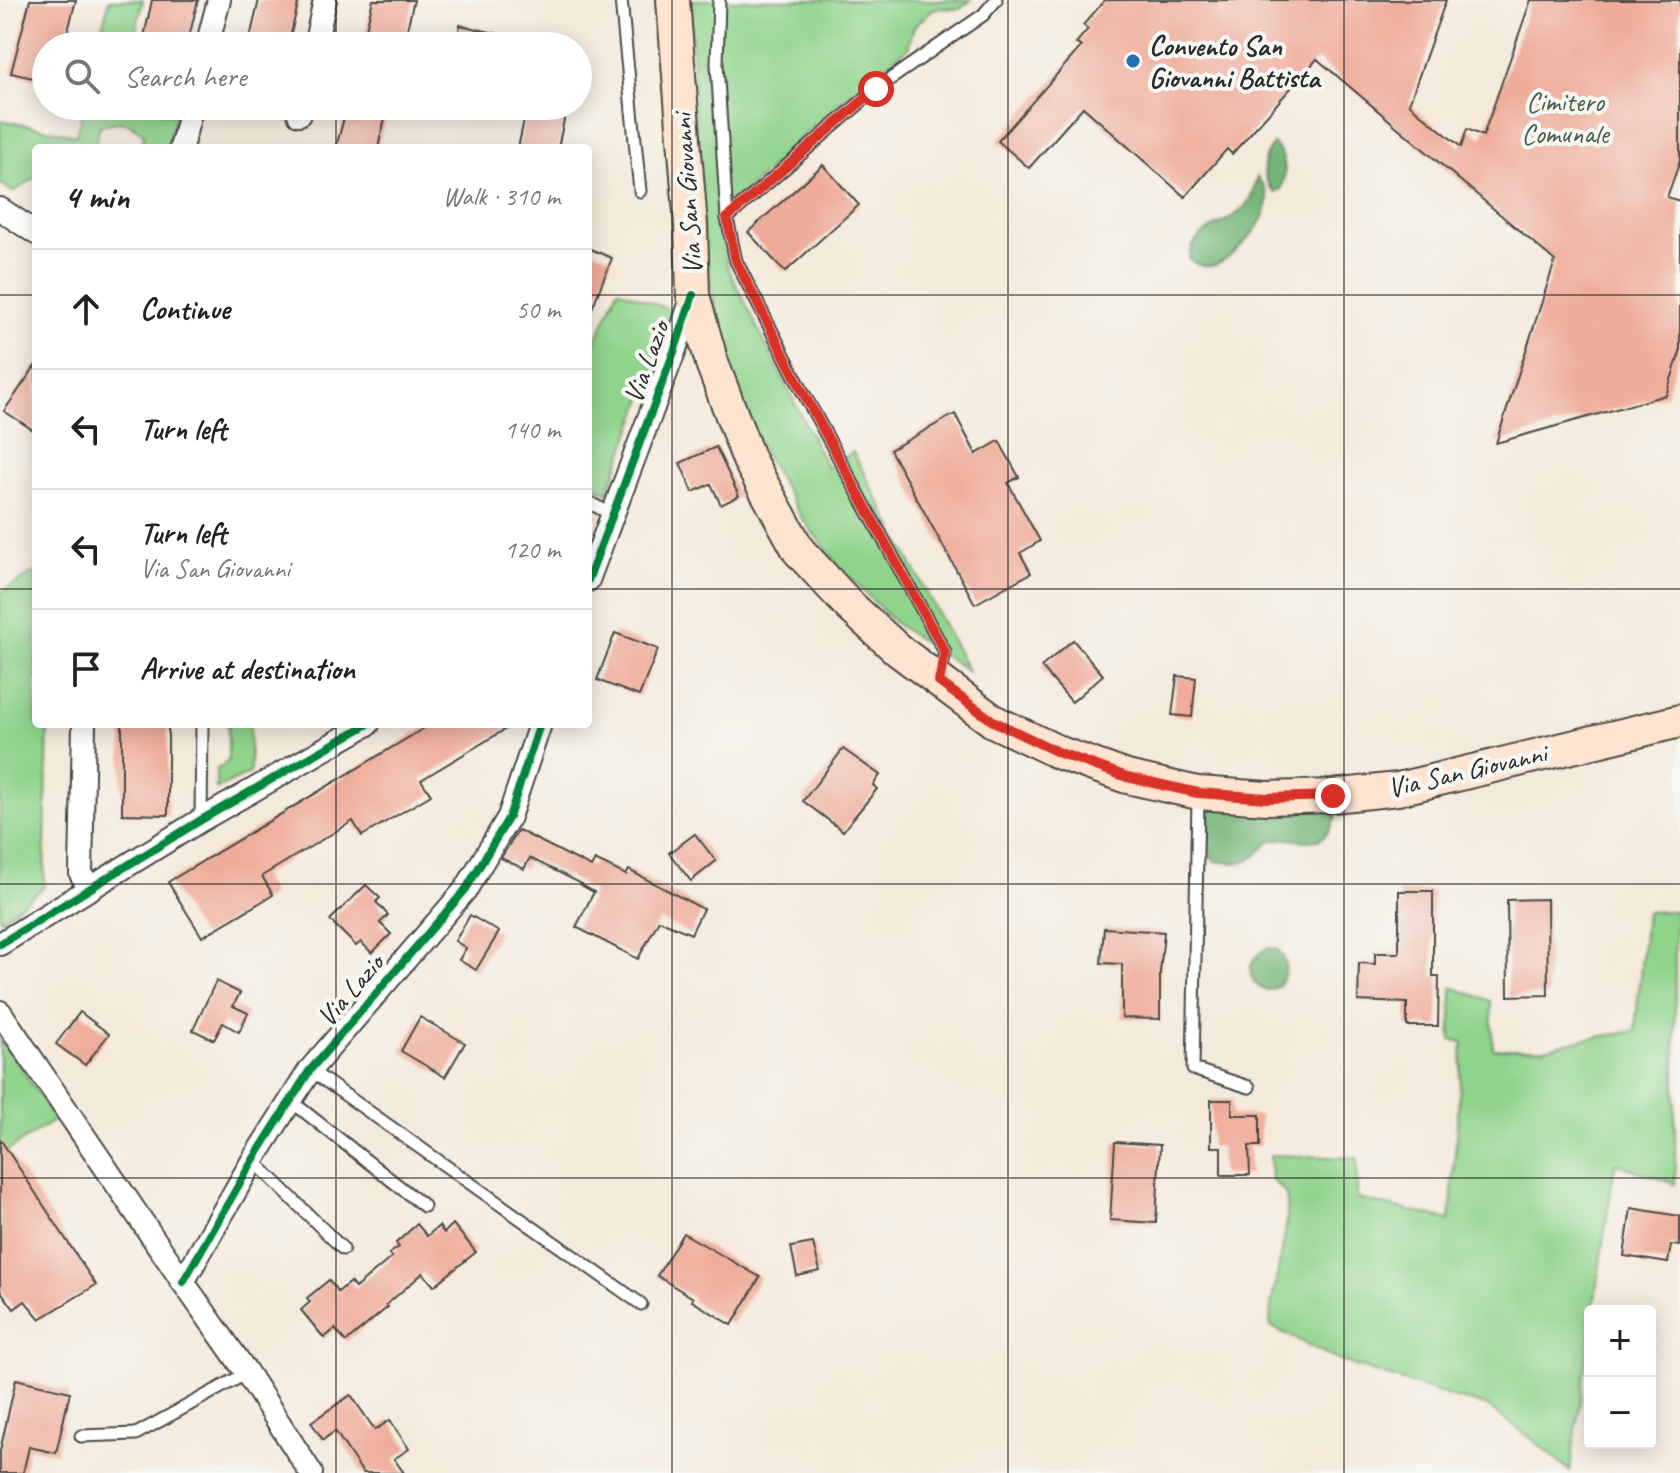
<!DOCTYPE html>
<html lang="en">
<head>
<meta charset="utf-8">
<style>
	body { margin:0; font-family:Caveat,sans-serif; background:#f2f2f2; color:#222 }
	.controls { position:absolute; right:24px; bottom:24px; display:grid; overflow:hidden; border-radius:8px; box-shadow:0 4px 20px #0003 }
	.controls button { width:72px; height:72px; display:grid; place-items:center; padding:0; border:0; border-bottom:2px solid #e0e0e0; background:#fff; color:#222; font:40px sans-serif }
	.stop { position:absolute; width:24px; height:24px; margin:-18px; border:6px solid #d93025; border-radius:50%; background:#fff }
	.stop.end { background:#d93025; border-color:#fff; box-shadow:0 2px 8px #0008 }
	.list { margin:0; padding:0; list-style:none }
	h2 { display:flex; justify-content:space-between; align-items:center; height:104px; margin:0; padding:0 32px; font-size:34px }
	h2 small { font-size:26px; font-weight:400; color:#767676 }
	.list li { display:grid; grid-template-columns:52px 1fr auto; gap:24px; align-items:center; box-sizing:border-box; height:120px; padding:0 32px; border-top:2px solid #e0e0e0 }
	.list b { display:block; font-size:30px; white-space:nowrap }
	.list p { margin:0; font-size:26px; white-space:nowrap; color:#767676 }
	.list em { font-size:26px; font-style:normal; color:#767676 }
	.icon { flex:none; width:44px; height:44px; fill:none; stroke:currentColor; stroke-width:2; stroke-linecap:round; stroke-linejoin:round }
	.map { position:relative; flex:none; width:1680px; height:1473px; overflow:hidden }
	.search { position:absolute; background:#fff; box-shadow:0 4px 20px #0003; left:32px; top:32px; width:560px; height:88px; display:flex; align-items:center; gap:20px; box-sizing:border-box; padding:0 28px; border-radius:44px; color:#767676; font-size:30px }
	.panel { position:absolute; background:#fff; box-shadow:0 4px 20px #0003; left:32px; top:144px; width:560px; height:584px; border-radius:8px }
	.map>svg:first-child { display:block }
</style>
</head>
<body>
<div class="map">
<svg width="1680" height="1473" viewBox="0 0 1680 1473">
	<rect width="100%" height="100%" fill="#f6f6f2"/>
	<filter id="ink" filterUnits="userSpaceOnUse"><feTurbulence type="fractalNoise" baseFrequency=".0125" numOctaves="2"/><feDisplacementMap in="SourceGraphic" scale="16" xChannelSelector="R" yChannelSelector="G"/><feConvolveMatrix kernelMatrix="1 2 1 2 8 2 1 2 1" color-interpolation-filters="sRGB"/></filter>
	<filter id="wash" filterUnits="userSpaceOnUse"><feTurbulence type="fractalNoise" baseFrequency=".006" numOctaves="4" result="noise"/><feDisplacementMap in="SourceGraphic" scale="32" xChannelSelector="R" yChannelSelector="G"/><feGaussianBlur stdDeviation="1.8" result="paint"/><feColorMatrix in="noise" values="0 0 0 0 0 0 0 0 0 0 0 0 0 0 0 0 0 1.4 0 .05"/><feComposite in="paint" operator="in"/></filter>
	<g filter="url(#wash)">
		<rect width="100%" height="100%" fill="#f4eadb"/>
		<g fill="#90d48c" stroke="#5e805c" stroke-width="2">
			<polygon points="109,0 143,0 132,46 98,46"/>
			<polygon points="690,0 971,0 960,9 935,8 914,26 908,48 829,111 718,218 728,268 827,468 853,452 968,671 896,624 840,567 803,520 763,451 737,393 717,316 707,266 698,186"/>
			<path d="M84,106h60l32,9 -9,33h-26l3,-13c-13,-15 -28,-16 -45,-8l-5,21h-58v29l-23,15 -13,-9v-63l76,15z"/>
			<polygon points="618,289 675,312 608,493 588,483 588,343 594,346"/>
			<polygon points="36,572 36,724 48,724 44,887 0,920 0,593"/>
			<polygon points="228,724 250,724 250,773 216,789 216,770 228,761"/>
			<path d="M1675,911v273l-60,-21 -22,148h-3v23l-20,137 -38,-32 -47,-34 -30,-7 -117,-38 -68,-34c1,-6 0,-13 1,-19 3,-22 23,-97 14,-114 -3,-6 -9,-9 -14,-13l-1,-25 87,3v41l93,21 13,-178 -12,-2 1,-53 39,14 2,48h51l40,-10 51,-8 11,-119z"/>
			<polygon points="0,1039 56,1119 0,1156"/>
		</g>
		<g fill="#74b678" stroke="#507052" stroke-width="2">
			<path d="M1273,144c14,12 14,30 8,46l-6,3c-13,-14 -16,-34 -2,-49z"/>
			<path d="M1257,177c5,7 11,13 11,23 -1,17 -14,32 -25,44 -15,15 -33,33 -54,15 3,-34 43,-32 59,-57 5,-7 7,-17 9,-25z"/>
			<path d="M1210,801l121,2 5,14c-11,27 -21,26 -47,22 -6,-1 -13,1 -20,2 -17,24 -27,24 -55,20l-6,-9z"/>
			<path d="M1267,948h10c6,8 10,14 8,24 -9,42 -60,0 -18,-24z"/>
		</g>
		<g id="blocks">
			<g fill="#efac9a">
				<polygon points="30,0 76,0 64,46 46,46 46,81 11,73"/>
				<polygon points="152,0 198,0 187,46 142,46"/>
				<polygon points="259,0 299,0 288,46 248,46"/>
				<polygon points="373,0 414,0 403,46 362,46"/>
				<polygon points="1105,0 1446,0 1409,104 1461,147 1467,129 1483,136 1531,0 1680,0 1680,161 1667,197 1680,201 1680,352 1666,395 1496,443 1555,261 1317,59 1232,154 1227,149 1185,197 1083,107 1029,168 998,141 1081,47 1076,43 1088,29 1083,25"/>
				<polygon points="460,25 516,38 515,46 456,46"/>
				<polygon points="347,106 388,106 378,148 336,148"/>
				<polygon points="527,106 567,106 558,148 518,148"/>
				<polygon points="823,165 859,205 785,272 748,232"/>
				<polygon points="588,248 612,258 589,316 588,315"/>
				<polygon points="36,365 36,432 4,411"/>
				<polygon points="955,414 976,454 999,441 1019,477 1008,483 1040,541 1020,553 1031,573 975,604 890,450"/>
				<polygon points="716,447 739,496 721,505 711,484 693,492 680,463"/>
				<polygon points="615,633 658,649 639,696 597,680"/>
				<polygon points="1073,640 1103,675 1072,702 1041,667"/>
				<polygon points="1177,676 1196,678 1192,717 1172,715"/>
				<polygon points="122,724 168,724 168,815 122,814"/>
				<polygon points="431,724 514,724 421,780 431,795 362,836 353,821 262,876 273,895 202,937 168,882"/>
				<polygon points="843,749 880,775 873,785 877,789 843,831 803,801"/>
				<polygon points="518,830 591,867 595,860 626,875 629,870 703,909 691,934 659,920 638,959 576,927 594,892 581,885 582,884 530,858 524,869 501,858"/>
				<polygon points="695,834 716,861 691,881 669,853"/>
				<polygon points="366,885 380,898 376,902 388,915 380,923 391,934 372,953 361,942 356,946 330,920"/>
				<polygon points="1399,891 1433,891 1433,976 1439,976 1438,1026 1407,1026 1407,1003 1358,1001 1359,963 1375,964 1375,953 1399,953"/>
				<polygon points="1547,899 1548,995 1508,996 1507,900"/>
				<polygon points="470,915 499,932 476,970 459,960 466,948 455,941"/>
				<polygon points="1104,928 1164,932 1160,973 1160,1019 1122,1018 1122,964 1101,963"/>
				<polygon points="216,981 240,993 233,1006 248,1013 239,1032 223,1023 214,1040 193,1030"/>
				<polygon points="80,1012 109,1034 85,1065 56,1044"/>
				<polygon points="420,1017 465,1043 445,1077 401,1051"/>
				<polygon points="1211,1100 1232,1100 1232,1115 1260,1115 1260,1146 1249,1146 1250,1175 1221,1175 1221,1147 1211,1147"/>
				<polygon points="0,1139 96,1285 40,1319 25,1301 14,1309 0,1290"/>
				<polygon points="1115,1142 1160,1145 1156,1223 1110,1220"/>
				<polygon points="1631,1208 1680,1216 1680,1246 1671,1245 1668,1263 1624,1256"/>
				<polygon points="417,1224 427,1236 439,1226 444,1233 453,1224 476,1252 434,1286 423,1273 386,1305 388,1307 346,1342 335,1329 324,1338 301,1310 310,1302 307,1298 329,1280 338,1292 350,1282 355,1288 392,1257 389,1254 399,1247 396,1243"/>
				<polygon points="683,1233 760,1277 732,1325 692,1301 693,1298 657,1276"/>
				<polygon points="813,1243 820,1271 797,1276 791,1247"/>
				<polygon points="16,1379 70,1392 56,1453 29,1447 23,1473 0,1473 0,1451"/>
				<polygon points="351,1395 375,1430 390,1420 409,1449 394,1459 404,1473 363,1473 335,1431 323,1440 311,1422"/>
			</g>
		</g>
	</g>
	<g filter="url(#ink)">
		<use href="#blocks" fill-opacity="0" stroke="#494845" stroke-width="2"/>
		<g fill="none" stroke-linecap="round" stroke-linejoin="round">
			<g stroke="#494845" stroke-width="15">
				<g id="lane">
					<polyline points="621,0 640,191"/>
					<polyline points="719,0 717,64 727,218 736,261 806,398 945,652 940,677"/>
					<polyline points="727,218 876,89 983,15 996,0"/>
					<polyline points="588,502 611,514"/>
					<polyline points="1198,797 1193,1069 1249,1087"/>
					<polyline points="201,820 202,724"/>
					<polyline points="310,1070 641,1304"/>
					<polyline points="291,1101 424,1206"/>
					<polyline points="253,1160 343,1249"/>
					<polyline points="81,1436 136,1434 247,1373"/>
				</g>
			</g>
			<g stroke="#494845" stroke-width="26">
				<g id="street">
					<polyline points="207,46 219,0"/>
					<polyline points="315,46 325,0"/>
					<polyline points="299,114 301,106"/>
					<polyline points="181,148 192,106"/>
					<polyline points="0,209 36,233"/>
					<polyline points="588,580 675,349 693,296"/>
					<polyline points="84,724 81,874 91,888"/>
					<polyline points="0,944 201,820 368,724"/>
					<polyline points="0,1012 183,1282 247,1373 311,1473"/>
					<polyline points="183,1282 253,1160 310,1070 466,889 509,817 540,724"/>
				</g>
			</g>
			<g stroke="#494845" stroke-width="36">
				<polyline id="secondary" points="673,0 691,226 693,295 712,363 749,460 799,551 851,607 898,650 993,721 1060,753 1127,777 1198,793 1267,798 1333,796 1398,789 1680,721"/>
			</g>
			<use href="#lane" stroke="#fff" stroke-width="11"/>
			<use href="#street" stroke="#fff" stroke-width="22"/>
			<use href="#secondary" stroke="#fde4d0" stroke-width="32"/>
			<g stroke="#f6f6f2" stroke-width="13">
				<g id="cycleway">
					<polyline points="588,580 675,349 693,295"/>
					<polyline points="0,944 201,820 368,724"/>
					<polyline points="183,1282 253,1160 310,1070 466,889 509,817 540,724"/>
				</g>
			</g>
			<use href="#cycleway" stroke="#00873e" stroke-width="8"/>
		</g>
	</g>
	<g fill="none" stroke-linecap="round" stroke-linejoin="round" filter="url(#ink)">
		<polyline stroke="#d93025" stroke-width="10" points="876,89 727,218 736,261 806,398 945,652 939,682 993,721 1060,753 1127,777 1198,793 1267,798 1333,796"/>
	</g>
	<path fill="none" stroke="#2b2b2b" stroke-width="2" stroke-opacity="0.55" d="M336,0v46M672,0v1473M1008,0v1473M1344,0v1473M336,106v42M0,295h36M588,295h1092M0,589h36M588,589h1092M336,724v749M0,884h1680M0,1178h1680"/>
	<circle fill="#1f6fb2" stroke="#f6f6f2" stroke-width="3" cx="1133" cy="61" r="8"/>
	<g text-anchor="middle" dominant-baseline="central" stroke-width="8" stroke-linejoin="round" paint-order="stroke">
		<g font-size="28" font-weight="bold" fill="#2b2b2b" stroke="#f6f6f2" text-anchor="start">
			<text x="1149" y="45">Convento San<tspan x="1149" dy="32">Giovanni Battista</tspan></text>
		</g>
		<g font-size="28" fill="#495e48" stroke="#f6f6f2">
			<text x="1565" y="101">Cimitero<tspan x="1565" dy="32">Comunale</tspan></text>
		</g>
		<g font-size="28" fill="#2b2b2b" stroke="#f6f6f2">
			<text transform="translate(687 194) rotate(-94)">Via San Giovanni</text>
			<text transform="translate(646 362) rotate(-70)">Via Lazio</text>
			<text transform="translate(1467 770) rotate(-13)">Via San Giovanni</text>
			<text transform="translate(350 990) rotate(-49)">Via Lazio</text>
		</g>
	</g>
</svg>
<div class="controls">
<button>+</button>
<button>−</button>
</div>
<div class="stop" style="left:876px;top:89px"></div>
<div class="stop end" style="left:1333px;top:796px"></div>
<div class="search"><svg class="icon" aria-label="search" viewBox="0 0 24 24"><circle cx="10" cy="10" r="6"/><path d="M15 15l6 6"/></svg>Search here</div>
<section class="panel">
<h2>4 min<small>Walk · 310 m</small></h2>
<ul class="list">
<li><svg class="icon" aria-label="ahead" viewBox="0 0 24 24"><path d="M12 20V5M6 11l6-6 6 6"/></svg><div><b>Continue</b></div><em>50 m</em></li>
<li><svg class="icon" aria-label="left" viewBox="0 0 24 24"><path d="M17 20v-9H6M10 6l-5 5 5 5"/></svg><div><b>Turn left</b></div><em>140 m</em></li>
<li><svg class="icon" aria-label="left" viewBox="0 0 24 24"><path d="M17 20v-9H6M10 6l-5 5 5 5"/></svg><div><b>Turn left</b><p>Via San Giovanni</p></div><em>120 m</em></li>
<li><svg class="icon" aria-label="arrive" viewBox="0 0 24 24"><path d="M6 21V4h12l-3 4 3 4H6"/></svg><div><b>Arrive at destination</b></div></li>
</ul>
</section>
</div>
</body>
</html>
